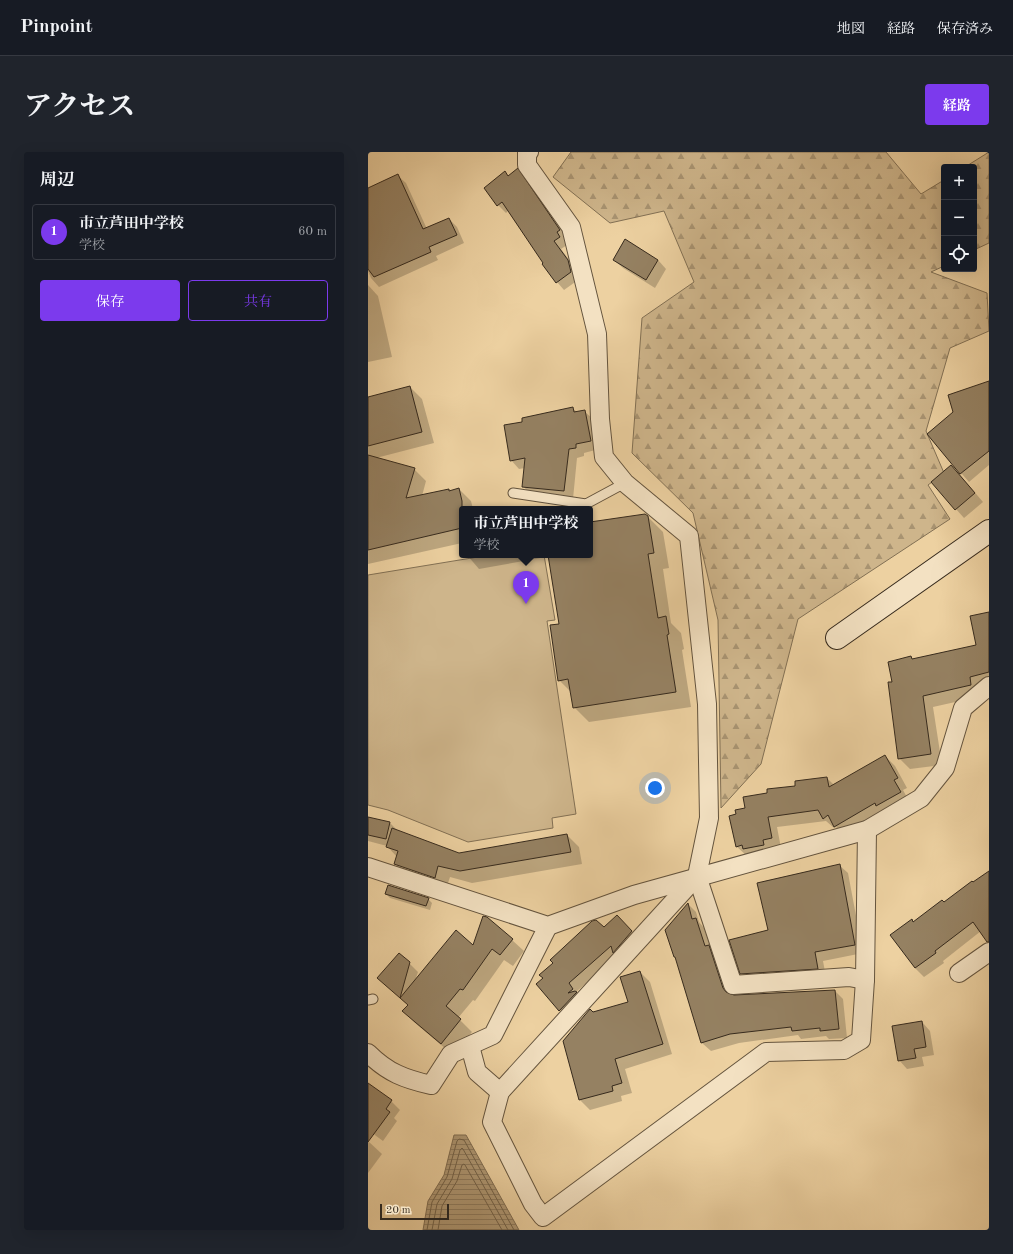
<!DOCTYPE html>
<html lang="ja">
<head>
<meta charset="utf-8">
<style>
	body { margin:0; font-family:"Old Standard TT","Noto Serif JP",serif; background:#20242c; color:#f1f3f6 }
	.controls { position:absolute; right:12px; top:12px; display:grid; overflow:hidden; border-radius:4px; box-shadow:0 4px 16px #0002 }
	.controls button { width:36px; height:36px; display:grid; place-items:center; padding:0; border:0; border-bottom:1px solid #363941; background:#171b24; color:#f1f3f6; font:20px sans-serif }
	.scale { position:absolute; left:12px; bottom:10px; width:69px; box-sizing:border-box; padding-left:4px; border:2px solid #362a1d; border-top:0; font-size:11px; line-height:14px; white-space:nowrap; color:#362a1d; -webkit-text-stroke:3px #f3e1c2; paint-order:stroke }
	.you { position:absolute; left:287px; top:636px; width:14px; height:14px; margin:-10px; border:3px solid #fff; border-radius:50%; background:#1a73e8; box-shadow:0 0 0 6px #1a73e833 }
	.badge { display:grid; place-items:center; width:26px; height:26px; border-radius:50%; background:#7c3aed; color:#fff; font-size:13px; font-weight:700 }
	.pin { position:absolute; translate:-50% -33px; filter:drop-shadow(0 1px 2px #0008) }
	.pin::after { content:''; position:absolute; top:21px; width:14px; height:12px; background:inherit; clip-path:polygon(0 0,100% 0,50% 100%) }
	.popup { position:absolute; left:91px; top:354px; width:134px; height:52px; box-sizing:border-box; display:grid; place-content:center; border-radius:4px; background:#171b24; filter:drop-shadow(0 1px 3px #0005); font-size:13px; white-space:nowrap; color:#9ea1a6 }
	.popup b { font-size:15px; color:#f1f3f6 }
	.popup::after { content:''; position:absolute; left:50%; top:100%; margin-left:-8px; border:8px solid transparent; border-top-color:#171b24 }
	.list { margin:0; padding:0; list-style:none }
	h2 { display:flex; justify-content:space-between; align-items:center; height:52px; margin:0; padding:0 16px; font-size:17px }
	h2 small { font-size:13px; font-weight:400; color:#9ea1a6 }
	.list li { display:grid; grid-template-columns:26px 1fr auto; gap:12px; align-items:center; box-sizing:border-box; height:56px; margin:0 8px 8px; padding:0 8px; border:1px solid #363941; border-radius:4px }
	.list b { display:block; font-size:15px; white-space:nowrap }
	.list p { margin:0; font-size:13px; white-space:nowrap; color:#9ea1a6 }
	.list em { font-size:13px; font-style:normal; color:#9ea1a6 }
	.actions { display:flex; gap:8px; padding:12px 16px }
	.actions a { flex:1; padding:9px 0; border:1px solid #7c3aed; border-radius:4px; text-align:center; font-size:14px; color:#7c3aed }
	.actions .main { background:#7c3aed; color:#fff }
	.icon { flex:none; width:22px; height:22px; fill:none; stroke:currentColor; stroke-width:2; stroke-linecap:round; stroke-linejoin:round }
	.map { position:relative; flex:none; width:621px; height:1078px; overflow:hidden; border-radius:4px }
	header { display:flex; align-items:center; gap:24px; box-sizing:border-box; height:56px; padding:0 20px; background:#171b24; border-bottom:1px solid #363941 }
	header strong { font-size:19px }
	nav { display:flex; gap:22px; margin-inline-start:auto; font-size:14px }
	.intro { display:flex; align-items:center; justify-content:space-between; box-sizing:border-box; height:96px; padding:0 24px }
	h1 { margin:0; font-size:28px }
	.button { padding:10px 18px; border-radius:4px; background:#7c3aed; color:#fff; font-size:14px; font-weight:700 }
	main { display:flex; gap:24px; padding:0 24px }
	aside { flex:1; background:#171b24; border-radius:4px; box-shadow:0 4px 16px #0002 }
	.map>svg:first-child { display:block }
</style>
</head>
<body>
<header>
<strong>Pinpoint</strong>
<nav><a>地図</a><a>経路</a><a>保存済み</a></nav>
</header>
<div class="intro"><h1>アクセス</h1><a class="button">経路</a></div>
<main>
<aside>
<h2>周辺<small></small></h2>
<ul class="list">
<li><span class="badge">1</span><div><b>市立芦田中学校</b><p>学校</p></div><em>60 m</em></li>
</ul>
<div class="actions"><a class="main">保存</a><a>共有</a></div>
</aside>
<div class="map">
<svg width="621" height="1078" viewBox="0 0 621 1078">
	<defs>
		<pattern id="forest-firs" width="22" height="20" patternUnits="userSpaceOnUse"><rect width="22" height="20" fill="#ceb58b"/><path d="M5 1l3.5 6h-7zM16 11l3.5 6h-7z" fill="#a89371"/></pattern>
		<pattern id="water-rules" width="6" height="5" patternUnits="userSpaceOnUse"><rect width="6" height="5" fill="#af9874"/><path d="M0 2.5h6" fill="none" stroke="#8f7c5f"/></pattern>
	</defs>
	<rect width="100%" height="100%" fill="#edd1a1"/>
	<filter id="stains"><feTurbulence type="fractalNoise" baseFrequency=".005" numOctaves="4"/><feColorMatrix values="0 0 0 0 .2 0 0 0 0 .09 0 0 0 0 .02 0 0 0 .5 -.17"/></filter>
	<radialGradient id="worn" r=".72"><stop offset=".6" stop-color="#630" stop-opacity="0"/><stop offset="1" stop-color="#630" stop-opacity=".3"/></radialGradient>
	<polygon fill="#ceb58b" stroke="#827054" points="122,403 176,403 187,468 179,469 208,662 184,666 185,676 100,690 20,658 0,653 0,423"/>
	<g fill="url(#forest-firs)" stroke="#827054">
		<polygon points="203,0 518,0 553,42 576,28 576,114 563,120 619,141 621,179 582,196 558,279 576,321 560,333 582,367 430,467 393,612 353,656 350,468 325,361 264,301 274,166 326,130 296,59 242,71 185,25"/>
		<polygon points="621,0 621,91 606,98 606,15 597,15"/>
	</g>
	<polygon fill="url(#water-rules)" stroke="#7f6c51" points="86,983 98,983 151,1078 55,1078 60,1049 76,1023"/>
	<g fill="#0003">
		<polygon points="149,18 157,26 199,86 196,88 199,93 193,97 208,117 210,128 196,138 189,130 141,58 138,61 130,53 137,21 141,25"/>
		<polygon points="29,23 38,31 59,77 81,67 89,75 96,91 68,104 70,108 11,135 3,126 0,119 0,37"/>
		<polygon points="246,108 290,108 298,117 287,136 255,116"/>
		<polygon points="0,133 10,144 24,205 0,210"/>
		<polygon points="621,233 621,313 601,330 594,322 592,323 615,350 596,366 588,357 583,314 592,323 593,322 560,282"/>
		<polygon points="42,235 54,247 66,291 8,306 46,317 58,329 54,344 80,338 82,340 91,337 103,349 105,357 94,357 94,391 0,412 0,246"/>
		<polygon points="204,256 209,260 216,259 225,267 231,297 216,301 216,304 209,306 205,347 163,343 155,334 157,316 151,317 143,308 155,271"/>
		<polygon points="280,365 295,380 301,416 295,417 303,471 313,481 316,497 314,498 323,555 221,570 206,555 203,540 191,528 192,472 181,403 222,403 222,371"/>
		<polygon points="99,403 178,403 178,405 111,417"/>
		<polygon points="621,461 621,534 614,544 565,555 574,613 542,617 531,606 525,530 543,505 545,508 612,493"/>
		<polygon points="517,604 527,614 539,636 535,638 542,651 477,684 468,675 466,676 458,669 409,675 413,696 379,704 368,694 369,663 378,657 428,635 459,626 466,633"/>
		<polygon points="0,666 22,671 30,679 91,702 199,683 211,695 214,712 104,731 82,725 78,737 39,724 27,712 29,705 19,694 0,689"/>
		<polygon points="471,713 480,721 495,801 455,809 458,825 382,830 373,821 401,779"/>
		<polygon points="621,720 621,787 613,779 575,809 576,811 556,825 547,816 524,783 546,771"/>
		<polygon points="18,742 60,747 64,751 62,758 22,746"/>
		<polygon points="320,752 328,760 331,770 336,776 343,797 349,803 363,844 467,839 475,847 479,886 461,887 458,884 433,887 430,883 371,891 343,899 334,891 309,807"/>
		<polygon points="257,772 272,788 249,804 208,840 213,845 200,867 170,832 236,777"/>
		<polygon points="144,788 156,799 145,814 136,808 107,849 105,848 90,866 104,880 85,903 47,871 35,859 40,853 19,834 41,811 50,820 47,829 106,794"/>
		<polygon points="272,820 282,830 304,902 257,917 264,941 253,944 254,949 222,958 212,948 196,889 225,861 261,851"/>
		<polygon points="554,870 562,879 566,903 554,905 556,914 539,917 531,908"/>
		<polygon points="0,933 23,949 32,958 26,966 29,969 15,989 0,978"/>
		<polygon points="0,989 14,1002 0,1021"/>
	</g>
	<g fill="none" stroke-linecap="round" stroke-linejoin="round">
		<g stroke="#726148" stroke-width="1">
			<polyline points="59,1078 64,1050 79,1025 89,989 91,987 96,988 146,1078"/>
			<polyline points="64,1078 69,1052 84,1027 92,998 94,996 95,997 140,1078"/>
			<polyline points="70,1078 74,1054 89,1029 94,1013 96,1012 97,1013 134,1078"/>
		</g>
	</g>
	<g fill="#958162" stroke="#362a1d">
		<polygon points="150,16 192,78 189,80 192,85 186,89 200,108 203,120 188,131 174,112 175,111 134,50 129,54 116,36 137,19 140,24"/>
		<polygon points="30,22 55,77 81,66 89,83 61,95 63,100 6,125 0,117 0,36"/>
		<polygon points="257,87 290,108 278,128 245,108"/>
		<polygon points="621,229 621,299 592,322 559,282 585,260 580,243"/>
		<polygon points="42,234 54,280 0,294 0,245"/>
		<polygon points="205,255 206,260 217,258 223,289 208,292 208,296 201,297 196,339 154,335 157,306 142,309 136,273 154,270 154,266"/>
		<polygon points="0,303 47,316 38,346 81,337 81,339 91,336 94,349 94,376 0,398"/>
		<polygon points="583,313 607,341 587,358 563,330"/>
		<polygon points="277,362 280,364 286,401 280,402 290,466 298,464 301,482 299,483 308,540 205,556 200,527 190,529 182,473 191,472 180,403 222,403 222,370"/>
		<polygon points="621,460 621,520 602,525 603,533 555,544 563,602 530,607 520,530 524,530 520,510 543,504 544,507 608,493 602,464"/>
		<polygon points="517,603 530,626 526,628 533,640 508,654 507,651 466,675 460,663 455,667 450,658 400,665 404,686 395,688 396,693 375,697 374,693 368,695 361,664 368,662 367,658 377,656 375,645 399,641 399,637 427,634 427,629 459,625 461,635"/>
		<polygon points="0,665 22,670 18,687 0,683"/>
		<polygon points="24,676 91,701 199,682 203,700 92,719 70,714 67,726 26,712 30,699 18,695"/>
		<polygon points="472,712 487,793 447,800 450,817 372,822 361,788 400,778 389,731"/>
		<polygon points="621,719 621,790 619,790 605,770 567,799 568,801 547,816 522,783 544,767 545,770 574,748 576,750 604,729 605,730"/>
		<polygon points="20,733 61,746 58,754 17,742"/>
		<polygon points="320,751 324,767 328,766 337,794 341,793 355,836 358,840 366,843 467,838 471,877 452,879 452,876 424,879 423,875 362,882 333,891 307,805 306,805 297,778"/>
		<polygon points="249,763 264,779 245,801 243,794 201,831 205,837 200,841 207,839 209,840 191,859 168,832 175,826 171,823 185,811 182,808 224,769 228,768 236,775"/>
		<polygon points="115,764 119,765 145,787 132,803 124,797 95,838 92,837 78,854 93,867 73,892 34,859 40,853 32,846 88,778 105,793"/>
		<polygon points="31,801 42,810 32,846 9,826"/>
		<polygon points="272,819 295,892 247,907 254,931 244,934 245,939 211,948 195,889 222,857 225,860 260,850 252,825"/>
		<polygon points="554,869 558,895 546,897 548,906 530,909 524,874"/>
		<polygon points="0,931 24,948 18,957 22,960 0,990"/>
	</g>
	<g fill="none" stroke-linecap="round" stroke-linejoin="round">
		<g stroke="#64543e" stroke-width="11">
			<g id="lane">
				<polyline points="145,341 218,352 257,331"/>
				<polyline points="0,848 5,847"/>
			</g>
		</g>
		<g stroke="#64543e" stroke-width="20">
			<g id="street">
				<polyline points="161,0 159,1 159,13 203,75 229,182 232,267 236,305 257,331 321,384 339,552 341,666 329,724 132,940 124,970 165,1052 175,1065 398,900 476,898 493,888 497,828 499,678"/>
				<polyline points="0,715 180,774 266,743 499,678 553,646 577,616 595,556 621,534"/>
				<polyline points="329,724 365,833 481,825 497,828"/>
				<polyline points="591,821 621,800"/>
				<polyline points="102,894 109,920 132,940"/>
				<path d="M0,901c20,20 37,26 63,32l20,-31 42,-19 55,-109"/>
			</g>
		</g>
		<g stroke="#362a1d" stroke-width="24">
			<polyline id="secondary" points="469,486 621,379"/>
		</g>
		<use href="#lane" stroke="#f3e1c2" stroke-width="9"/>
		<use href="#street" stroke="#f3e1c2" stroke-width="18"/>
		<use href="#secondary" stroke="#f3e1c2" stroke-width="22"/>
	</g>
	<rect width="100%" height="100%" filter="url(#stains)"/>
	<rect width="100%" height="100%" fill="url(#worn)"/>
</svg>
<div class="controls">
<button>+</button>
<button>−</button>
<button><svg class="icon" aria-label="locate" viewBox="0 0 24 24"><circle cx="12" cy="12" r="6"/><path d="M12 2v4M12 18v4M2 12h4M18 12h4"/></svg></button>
</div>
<div class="scale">20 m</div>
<div class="you"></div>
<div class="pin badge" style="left:158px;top:452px">1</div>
<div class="popup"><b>市立芦田中学校</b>学校</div>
</div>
</main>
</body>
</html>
